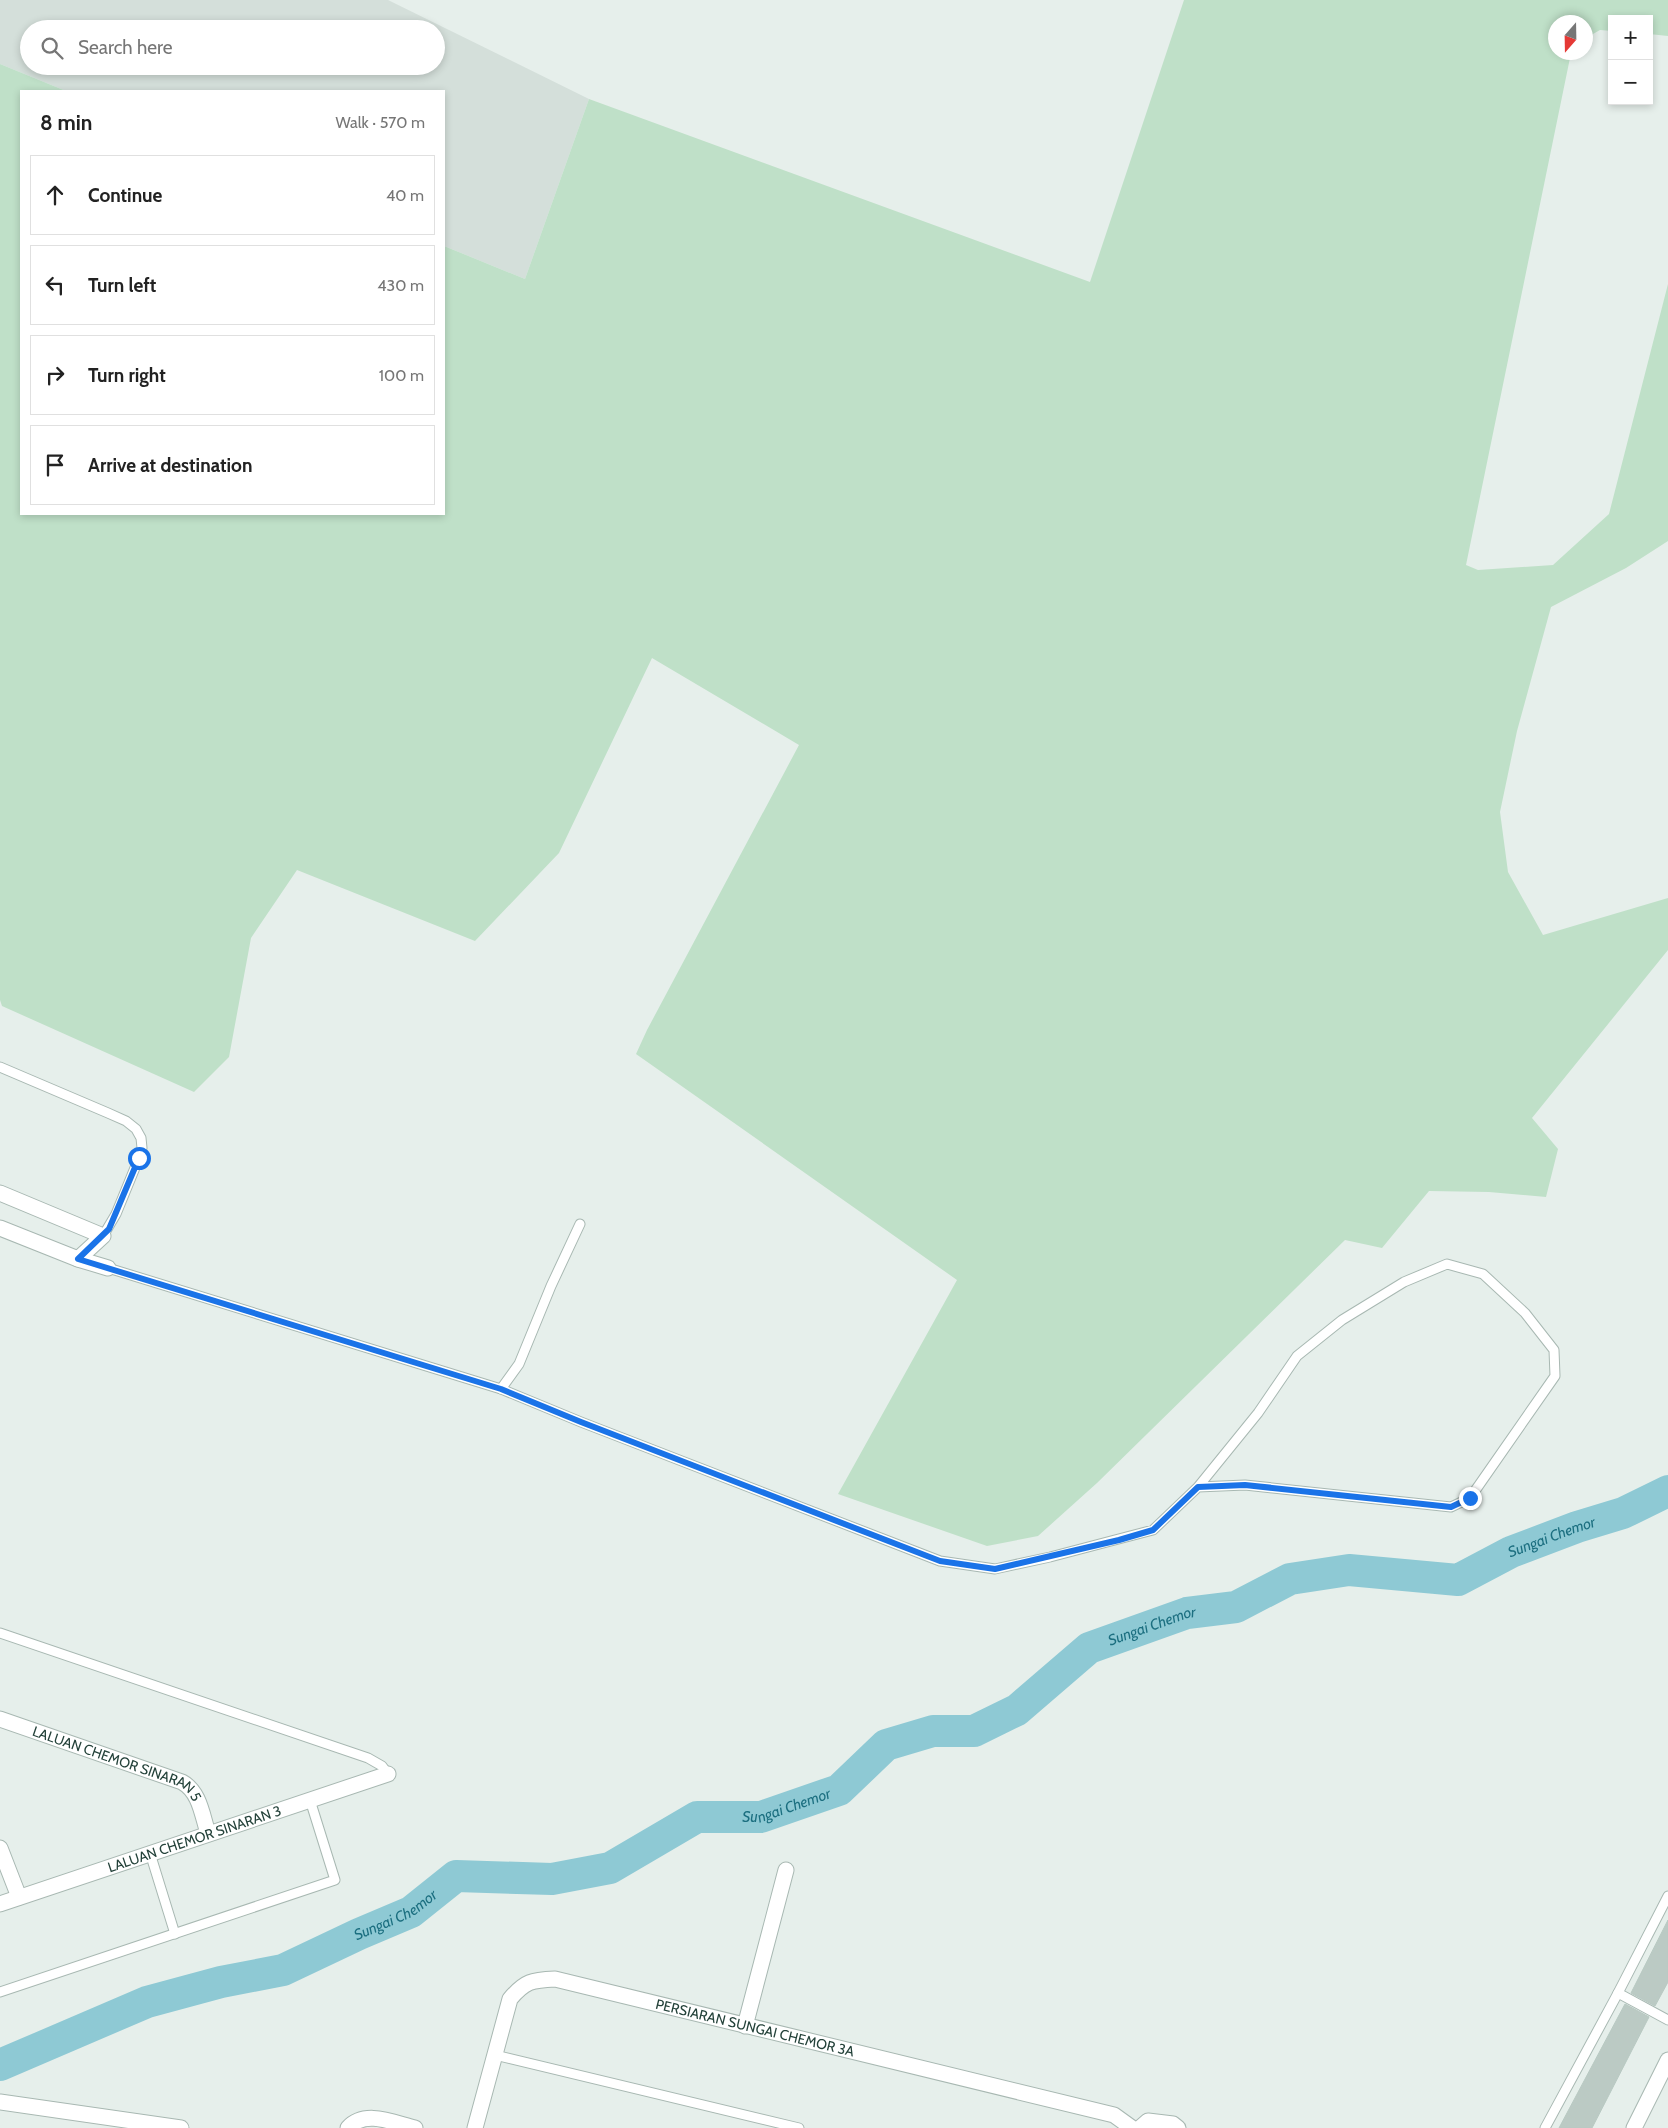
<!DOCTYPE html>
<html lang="en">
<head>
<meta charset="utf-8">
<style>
	body { margin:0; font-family:Cabin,sans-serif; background:#f2f2f2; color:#222 }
	.controls { position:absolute; right:15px; top:15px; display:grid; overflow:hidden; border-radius:0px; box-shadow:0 2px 8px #0003 }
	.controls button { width:45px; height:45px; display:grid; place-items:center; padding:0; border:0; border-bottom:1px solid #e0e0e0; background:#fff; color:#222; font:25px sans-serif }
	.compass { position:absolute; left:1548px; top:15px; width:45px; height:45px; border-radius:50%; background:#fff; box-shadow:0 2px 8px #0003; rotate:200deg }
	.stop { position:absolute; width:15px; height:15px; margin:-11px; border:4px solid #1a73e8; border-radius:50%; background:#fff }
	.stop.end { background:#1a73e8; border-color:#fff; box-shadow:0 1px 5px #0008 }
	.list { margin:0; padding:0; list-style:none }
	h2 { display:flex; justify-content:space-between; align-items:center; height:65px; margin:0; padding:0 20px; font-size:21px }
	h2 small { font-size:16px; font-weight:400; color:#767676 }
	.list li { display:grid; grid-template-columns:32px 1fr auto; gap:15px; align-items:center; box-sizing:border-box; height:80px; margin:0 10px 10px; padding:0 10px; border:1px solid #e0e0e0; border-radius:0px }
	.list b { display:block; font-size:19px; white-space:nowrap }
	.list em { font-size:16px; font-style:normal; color:#767676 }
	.icon { flex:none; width:28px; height:28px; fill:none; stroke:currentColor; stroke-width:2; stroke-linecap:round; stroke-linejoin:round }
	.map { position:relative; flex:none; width:1668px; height:2128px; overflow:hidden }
	.search { position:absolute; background:#fff; box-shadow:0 2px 8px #0003; left:20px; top:20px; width:425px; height:55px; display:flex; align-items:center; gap:12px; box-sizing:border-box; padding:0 18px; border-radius:28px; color:#767676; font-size:19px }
	.panel { position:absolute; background:#fff; box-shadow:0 2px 8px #0003; left:20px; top:90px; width:425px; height:425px; border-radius:0px }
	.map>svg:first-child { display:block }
</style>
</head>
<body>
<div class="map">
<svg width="1668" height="2128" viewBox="0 0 1668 2128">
	<rect width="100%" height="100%" fill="#e6efeb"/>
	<path fill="#d4dfda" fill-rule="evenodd" d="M0,0h388l201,99 -64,180 -81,-33v-155h-378l-66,-27zM29,29h407v37h-407z"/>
	<polygon fill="#bfe0c8" points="1184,0 1668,0 1668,36 1649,34 1649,19 1612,19 1612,31 1600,30 1586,38 1586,22 1556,22 1556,52 1571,53 1466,565 1478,570 1553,565 1609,514 1668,284 1668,541 1626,568 1551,607 1517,731 1500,812 1508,872 1543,935 1668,898 1668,950 1532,1118 1558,1149 1546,1197 1489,1192 1429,1191 1382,1248 1345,1240 1097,1483 1038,1536 987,1546 838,1494 957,1280 636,1054 647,1030 799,745 652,658 559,853 475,941 297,870 251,938 229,1057 194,1092 2,1006 0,1000 0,64 66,91 21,91 21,514 444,514 444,246 525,279 589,99 1090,282"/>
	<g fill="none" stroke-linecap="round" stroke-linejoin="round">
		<path stroke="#8ec9d4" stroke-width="32" id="s1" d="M0,2065l147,-63 74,-20 62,-12 76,-36 52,-22 45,-36 96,3 58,-11 87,-51h64l78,-27 47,-45 47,-14h41l43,-21 72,-62 98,-35 49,-6 54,-28 59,-9 109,10 53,-28 66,-25 46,-14 45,-22"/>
	</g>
	<g fill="#bbcac4" stroke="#b8c9c2">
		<polygon points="1668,1920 1668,1982 1655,2006 1631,1993"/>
		<polygon points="1625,2004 1649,2017 1592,2128 1559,2128"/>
	</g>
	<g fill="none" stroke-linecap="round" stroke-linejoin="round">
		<g stroke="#a8b8b2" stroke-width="11">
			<g id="service">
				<polyline points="0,1067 108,1113 126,1121 136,1129 141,1138 142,1148 139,1158 116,1214 103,1236"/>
				<polyline points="108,1268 501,1389 581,1422 940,1561 995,1569 1050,1557 1153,1530 1198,1487 1258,1413 1297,1356 1342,1320 1404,1282 1447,1264 1483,1274 1525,1313 1554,1350 1555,1376 1470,1498 1451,1507 1245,1485 1198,1487"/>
				<polyline points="501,1389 519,1364 551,1286 580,1224"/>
				<polyline points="0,1633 368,1758 382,1766 388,1774"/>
				<polyline points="150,1853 175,1934"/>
				<polyline points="0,1992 335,1880 310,1800"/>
				<polyline points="1618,1993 1668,2020"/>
				<polyline points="495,2055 799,2128"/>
				<polyline points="1545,2128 1618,1993 1668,1896"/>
			</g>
		</g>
		<g stroke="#a8b8b2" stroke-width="17">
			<g id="minor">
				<polyline points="0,1193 103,1236 78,1259"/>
				<polyline points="0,1228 78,1259 108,1268"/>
				<path id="s2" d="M0,1719l182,63c18,10 20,33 26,51"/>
				<polyline points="0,1848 19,1897"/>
				<path id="s3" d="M0,1904l388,-130"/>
				<polyline points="745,2026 786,1870"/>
				<polyline points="0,2102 181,2128"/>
				<path d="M348,2128c17,-19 46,-5 67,0"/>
				<path id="s4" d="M475,2128l35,-129c15,-18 22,-19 45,-20l559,136 18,13"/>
				<polyline points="1140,2128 1148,2121 1173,2124 1178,2128"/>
				<polyline points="1634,2128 1668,2060"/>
			</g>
		</g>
		<use href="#service" stroke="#fff" stroke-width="9"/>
		<use href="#minor" stroke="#fff" stroke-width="15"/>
	</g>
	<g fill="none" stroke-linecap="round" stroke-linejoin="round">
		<polyline stroke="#1a73e8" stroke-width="6" points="139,1158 109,1229 78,1259 501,1389 581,1422 940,1561 995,1569 1119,1540 1153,1530 1198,1487 1245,1485 1451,1507 1470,1498"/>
	</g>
	<g text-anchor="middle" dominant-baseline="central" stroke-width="4.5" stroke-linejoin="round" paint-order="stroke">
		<g font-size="14" fill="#24423a" stroke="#f7fbf9">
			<text stroke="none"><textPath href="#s2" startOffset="126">LALUAN CHEMOR SINARAN 5</textPath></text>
			<text stroke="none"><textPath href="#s3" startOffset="205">LALUAN CHEMOR SINARAN 3</textPath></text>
			<text stroke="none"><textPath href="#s4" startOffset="391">PERSIARAN SUNGAI CHEMOR 3A</textPath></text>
		</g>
		<g font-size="15" font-style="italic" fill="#1c6f80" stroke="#f7fbf9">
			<text stroke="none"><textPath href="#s1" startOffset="1685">Sungai Chemor</textPath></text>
			<text stroke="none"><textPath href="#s1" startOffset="1265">Sungai Chemor</textPath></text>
			<text stroke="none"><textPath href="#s1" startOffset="845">Sungai Chemor</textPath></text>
			<text stroke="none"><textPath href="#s1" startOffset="425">Sungai Chemor</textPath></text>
		</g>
	</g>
</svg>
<div class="controls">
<button>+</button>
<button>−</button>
</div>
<svg class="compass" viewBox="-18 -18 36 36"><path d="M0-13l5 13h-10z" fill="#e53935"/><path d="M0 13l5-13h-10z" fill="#767676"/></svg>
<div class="stop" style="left:139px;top:1158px"></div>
<div class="stop end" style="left:1470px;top:1498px"></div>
<div class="search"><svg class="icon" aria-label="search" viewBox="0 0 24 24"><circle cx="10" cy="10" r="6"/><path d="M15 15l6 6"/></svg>Search here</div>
<section class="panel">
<h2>8 min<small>Walk · 570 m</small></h2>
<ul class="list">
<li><svg class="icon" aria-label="ahead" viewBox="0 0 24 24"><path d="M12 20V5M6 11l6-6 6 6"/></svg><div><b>Continue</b></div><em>40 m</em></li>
<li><svg class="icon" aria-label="left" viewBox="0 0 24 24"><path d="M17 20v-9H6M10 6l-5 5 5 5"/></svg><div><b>Turn left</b></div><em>430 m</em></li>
<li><svg class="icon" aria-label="right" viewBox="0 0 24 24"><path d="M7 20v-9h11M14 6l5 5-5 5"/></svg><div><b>Turn right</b></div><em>100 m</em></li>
<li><svg class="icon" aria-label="arrive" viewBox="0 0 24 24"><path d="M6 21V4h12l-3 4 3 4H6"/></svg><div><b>Arrive at destination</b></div></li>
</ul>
</section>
</div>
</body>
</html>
